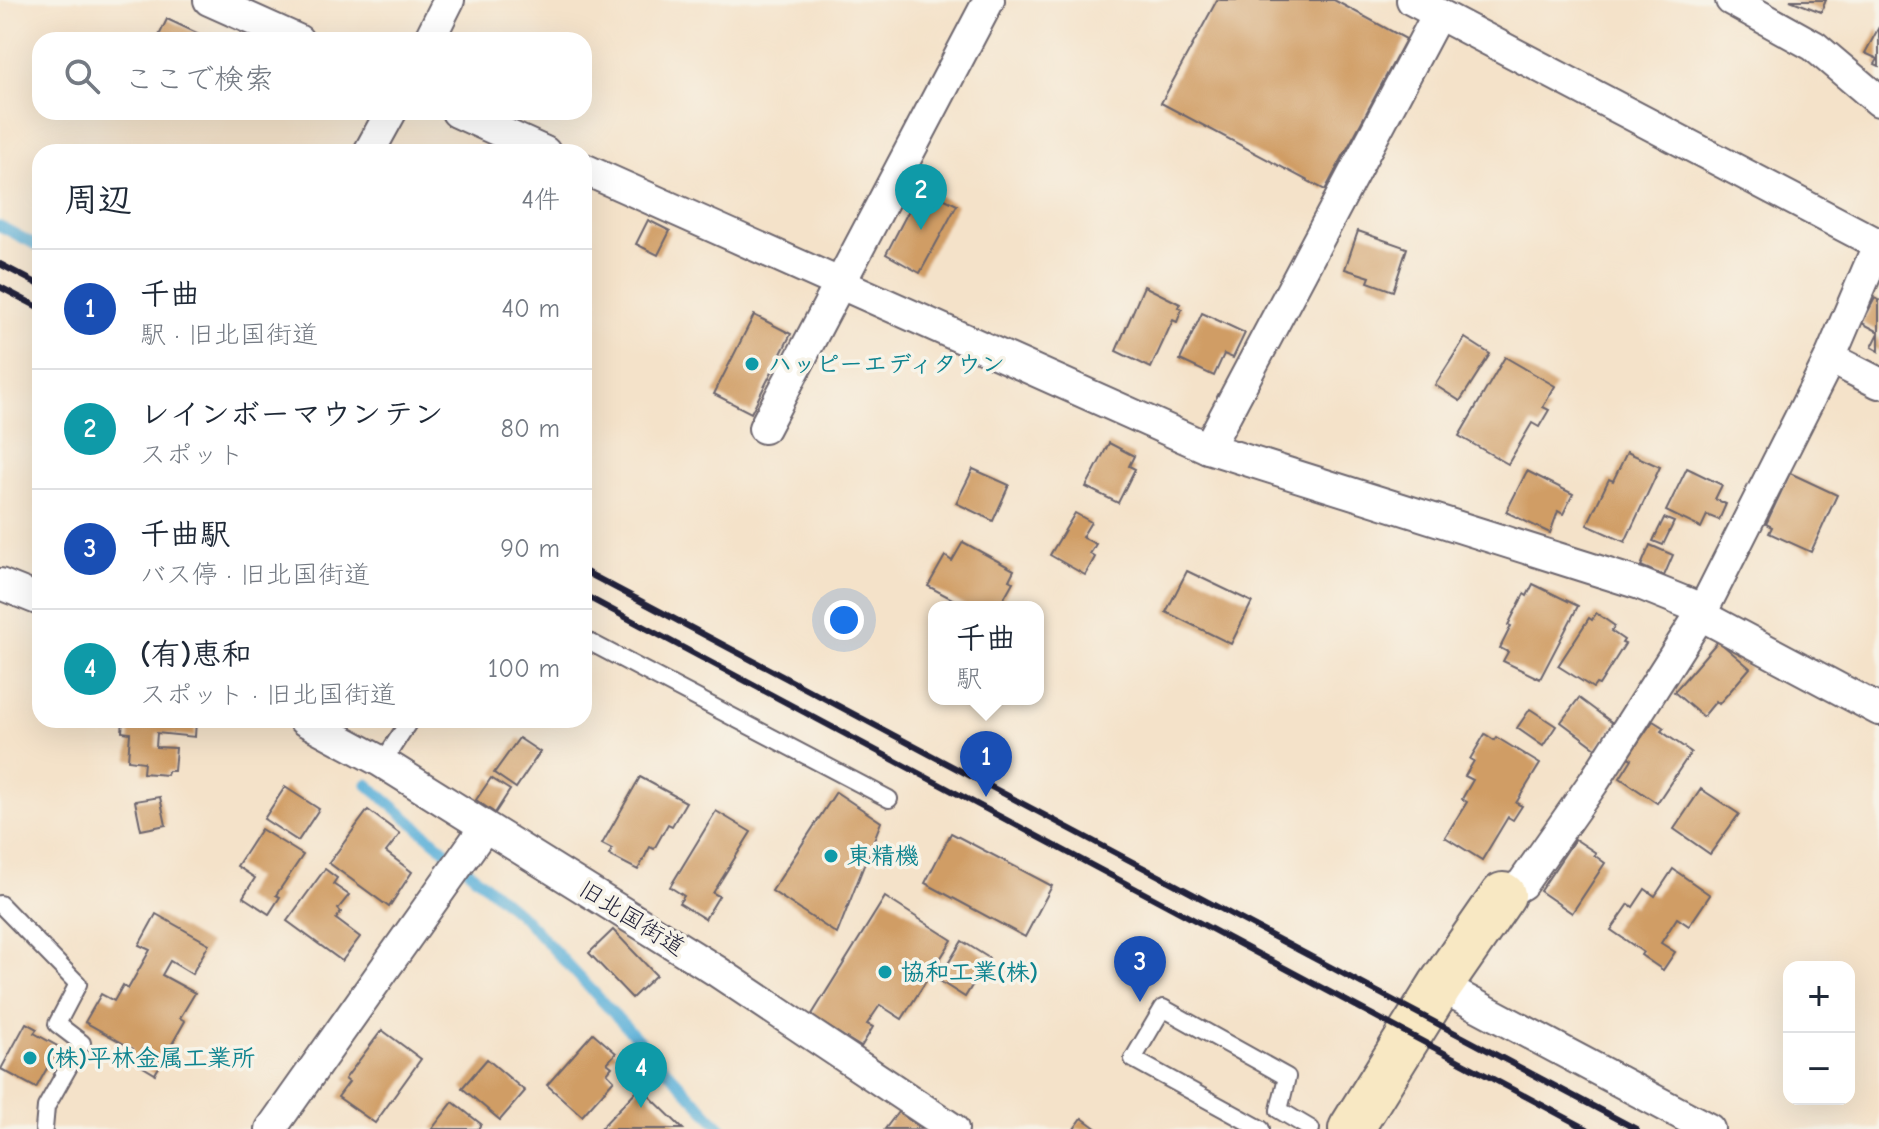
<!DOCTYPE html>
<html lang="ja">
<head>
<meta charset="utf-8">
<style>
	body { margin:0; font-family:"Comic Neue","Klee One",sans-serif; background:#f6f6f7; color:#1f2937 }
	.controls { position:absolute; right:24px; bottom:24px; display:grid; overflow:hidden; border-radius:16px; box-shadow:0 8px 32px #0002 }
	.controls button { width:72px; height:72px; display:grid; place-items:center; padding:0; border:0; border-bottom:2px solid #e0e1e3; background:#fff; color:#1f2937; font:40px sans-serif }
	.you { position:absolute; left:844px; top:620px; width:28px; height:28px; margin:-20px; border:6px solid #fff; border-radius:50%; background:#1a73e8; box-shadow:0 0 0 12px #1a73e833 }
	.badge { display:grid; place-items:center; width:52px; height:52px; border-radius:50%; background:#1a73e8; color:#fff; font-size:26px; font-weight:700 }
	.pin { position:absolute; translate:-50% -66px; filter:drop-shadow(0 2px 4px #0008) }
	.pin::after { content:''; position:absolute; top:42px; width:28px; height:24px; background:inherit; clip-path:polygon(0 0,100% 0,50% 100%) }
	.popup { position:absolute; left:928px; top:601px; width:116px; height:104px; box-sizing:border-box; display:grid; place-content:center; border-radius:16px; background:#fff; filter:drop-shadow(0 2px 6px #0005); font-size:26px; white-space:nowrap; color:#747a83 }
	.popup b { font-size:30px; color:#1f2937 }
	.popup::after { content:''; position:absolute; left:50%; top:100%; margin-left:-16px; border:16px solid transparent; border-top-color:#fff }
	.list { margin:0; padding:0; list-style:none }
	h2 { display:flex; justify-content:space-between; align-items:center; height:104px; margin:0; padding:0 32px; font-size:34px }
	h2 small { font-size:26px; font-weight:400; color:#747a83 }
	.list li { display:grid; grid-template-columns:52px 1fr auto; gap:24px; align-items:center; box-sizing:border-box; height:120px; padding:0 32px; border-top:2px solid #e0e1e3 }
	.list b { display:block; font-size:30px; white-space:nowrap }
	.list p { margin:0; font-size:26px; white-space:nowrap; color:#747a83 }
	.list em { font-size:26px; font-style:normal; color:#747a83 }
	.icon { flex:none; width:44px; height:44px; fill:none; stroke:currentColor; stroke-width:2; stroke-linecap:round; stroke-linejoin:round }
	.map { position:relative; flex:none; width:1879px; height:1129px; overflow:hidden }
	.search { position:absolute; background:#fff; box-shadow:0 8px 32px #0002; left:32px; top:32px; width:560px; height:88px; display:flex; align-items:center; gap:20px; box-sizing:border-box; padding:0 28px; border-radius:24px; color:#747a83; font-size:30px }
	.panel { position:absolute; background:#fff; box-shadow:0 8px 32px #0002; left:32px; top:144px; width:560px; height:584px; border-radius:24px }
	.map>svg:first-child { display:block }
</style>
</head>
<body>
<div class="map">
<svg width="1879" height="1129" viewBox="0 0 1879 1129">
	<rect width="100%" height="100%" fill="#f7f3e8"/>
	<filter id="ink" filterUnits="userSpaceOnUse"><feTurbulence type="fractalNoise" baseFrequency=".0125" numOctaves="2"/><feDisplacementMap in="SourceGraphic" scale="16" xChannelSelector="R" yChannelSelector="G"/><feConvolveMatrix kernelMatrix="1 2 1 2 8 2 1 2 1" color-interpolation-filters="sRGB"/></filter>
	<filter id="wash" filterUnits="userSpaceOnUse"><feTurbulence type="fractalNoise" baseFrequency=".006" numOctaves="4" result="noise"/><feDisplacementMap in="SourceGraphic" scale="32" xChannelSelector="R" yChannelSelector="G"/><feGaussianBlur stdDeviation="1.8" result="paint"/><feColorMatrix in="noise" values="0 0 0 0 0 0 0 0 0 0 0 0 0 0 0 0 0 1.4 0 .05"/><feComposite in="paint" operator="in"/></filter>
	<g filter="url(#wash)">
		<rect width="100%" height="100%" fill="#f4e2c9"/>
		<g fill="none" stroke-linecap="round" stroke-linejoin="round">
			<g stroke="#5db1d9" stroke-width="11">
				<polyline points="0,226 40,247"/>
				<polyline points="367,784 524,918 722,1129"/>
			</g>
		</g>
		<g id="blocks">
			<g fill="#d09d65">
				<polygon points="1217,0 1334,0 1406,39 1325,190 1161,103"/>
				<polygon points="1790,0 1826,0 1821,12"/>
				<polygon points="167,19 199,34 196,40 157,40"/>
				<polygon points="1879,27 1879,66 1875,64 1878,59 1865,53"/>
				<polygon points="921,187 957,205 920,273 886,254"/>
				<polygon points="648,220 670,231 658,255 636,244"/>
				<polygon points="1358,231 1407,248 1393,291 1368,282 1370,277 1345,269"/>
				<polygon points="1144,286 1180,304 1178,307 1182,309 1177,322 1173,320 1151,368 1116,351"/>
				<polygon points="1875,298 1879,300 1879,332 1862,323"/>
				<polygon points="1202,313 1245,333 1233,358 1224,354 1214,376 1180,360"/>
				<polygon points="754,315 791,334 751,413 714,394"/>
				<polygon points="1879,333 1879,351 1872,347"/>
				<polygon points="1465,338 1490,354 1460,401 1435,385"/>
				<polygon points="1505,357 1555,386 1543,407 1549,410 1539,427 1532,423 1508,464 1459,436"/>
				<polygon points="1109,443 1134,456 1129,466 1135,469 1118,503 1086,487"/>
				<polygon points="1627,452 1660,467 1625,542 1587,525 1609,479 1613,481"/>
				<polygon points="1687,468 1722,485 1715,499 1726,504 1719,520 1707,515 1701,528 1666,511"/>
				<polygon points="973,469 1009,485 993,521 956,503"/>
				<polygon points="1527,471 1573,494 1563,514 1558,511 1550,533 1506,512"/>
				<polygon points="1790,473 1837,495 1811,552 1769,533 1772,527 1766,524"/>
				<polygon points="1075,513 1091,522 1082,537 1096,544 1090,554 1095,557 1085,575 1050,555"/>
				<polygon points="1664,518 1674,522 1663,545 1653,541"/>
				<polygon points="963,542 1014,570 1009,580 1013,582 999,607 967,607 928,586 945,556 952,561"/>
				<polygon points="1650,545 1673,555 1664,576 1641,566"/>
				<polygon points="1187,571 1252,602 1231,644 1166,612"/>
				<polygon points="1533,584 1578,606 1540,679 1503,661 1508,652 1500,648 1511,626 1508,625 1524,594 1527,596"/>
				<polygon points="1596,613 1615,626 1611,631 1624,640 1622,643 1625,644 1599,685 1596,684 1593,688 1558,666 1589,618 1592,620"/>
				<polygon points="1718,641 1750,668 1719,704 1716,701 1703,717 1674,692"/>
				<polygon points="1579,698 1614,724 1596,748 1561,722"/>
				<polygon points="1530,709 1556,726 1543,746 1517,728"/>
				<polygon points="123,720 196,720 195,737 157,733 156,747 176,748 174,771 168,771 167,775 143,773 144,762 128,760 130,733 122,732"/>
				<polygon points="1653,721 1664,728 1661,731 1691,752 1657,803 1620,778 1632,759 1628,757"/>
				<polygon points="1485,734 1494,740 1496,737 1540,764 1516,803 1522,806 1513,820 1508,817 1482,860 1445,837 1467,802 1462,799 1473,780 1465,776 1474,761 1470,759"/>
				<polygon points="519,738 540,752 516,788 494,773"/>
				<polygon points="640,777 686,802 672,826 668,824 654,849 650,847 638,870 609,855 612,849 602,844"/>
				<polygon points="491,778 510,790 495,813 476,800"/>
				<polygon points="285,787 319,809 298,841 264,819"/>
				<polygon points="1701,789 1739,814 1710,854 1674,829"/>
				<polygon points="836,792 881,822 837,934 772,891"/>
				<polygon points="160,797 166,825 141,830 135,801"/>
				<polygon points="368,810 400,834 386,852 412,872 389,907 329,863"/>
				<polygon points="716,811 751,832 713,893 719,896 705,919 679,903 684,896 670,887"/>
				<polygon points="261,829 303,855 276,895 280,897 269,914 243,897 255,878 237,866"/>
				<polygon points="951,833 1052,886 1025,937 925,883"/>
				<polygon points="1575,839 1596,853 1594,855 1605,863 1572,913 1540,891"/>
				<polygon points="325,869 337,878 333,884 349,895 338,909 341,912 336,919 360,937 342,961 287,921"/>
				<polygon points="1673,869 1710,895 1689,926 1677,918 1661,943 1675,952 1663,970 1641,955 1643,952 1611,930 1629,904 1633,907 1645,889 1655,896"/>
				<polygon points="885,897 952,940 902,1019 880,1005 867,1024 873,1027 861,1047 811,1016"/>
				<polygon points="156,914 209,944 192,974 170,961 162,975 195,993 180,1018 185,1021 155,1074 128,1058 133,1049 85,1022 101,994 114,1001 123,985 128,989 150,950 139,945"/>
				<polygon points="613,930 656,975 632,998 589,953"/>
				<polygon points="962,941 989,958 965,997 938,980"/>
				<polygon points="26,1023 37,1029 34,1033 59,1047 36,1088 1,1069"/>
				<polygon points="382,1030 421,1059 375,1123 338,1097 349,1082 345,1079"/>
				<polygon points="593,1033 616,1053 607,1063 612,1067 607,1073 614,1080 582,1116 547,1085"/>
				<polygon points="487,1059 525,1091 500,1120 462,1088"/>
				<polygon points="640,1087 683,1129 600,1129"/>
				<polygon points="453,1102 481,1124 478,1129 432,1129"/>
				<polygon points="898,1112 922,1129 885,1129"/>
				<polygon points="1082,1118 1097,1129 1074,1129"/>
			</g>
		</g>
	</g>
	<g filter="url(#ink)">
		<use href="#blocks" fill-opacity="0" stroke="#6c656d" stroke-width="2"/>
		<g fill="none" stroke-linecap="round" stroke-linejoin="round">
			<g stroke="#6c656d" stroke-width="20">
				<g id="lane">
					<polyline points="584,639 889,799"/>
					<polyline points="382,763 410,720"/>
					<polyline points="0,904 78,984 57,1024 82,1043 46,1107 44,1129"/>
					<polyline points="1261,1129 1133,1059 1163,1008 1287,1077 1279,1110 1311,1129"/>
				</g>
			</g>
			<g stroke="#6c656d" stroke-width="34">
				<g id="street">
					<polyline points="209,0 298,40"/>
					<polyline points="1412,0 1878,244"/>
					<polyline points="1731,0 1814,46 1879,101"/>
					<polyline points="429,40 449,0"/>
					<polyline points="457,112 545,152"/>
					<polyline points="369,152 391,112"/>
					<polyline points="584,169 1208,448 1640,584 1692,605 1710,620 1879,710"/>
					<polyline points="1830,358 1879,383"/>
					<polyline points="764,428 989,0"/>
					<polyline points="1208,448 1438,14"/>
					<polyline points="0,584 40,600"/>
					<polyline points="304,720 380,761 715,970 953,1129"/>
					<polyline points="1503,895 1522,884 1593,783 1702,612 1830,358 1879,243"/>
					<polyline points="1440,986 1709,1129"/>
					<polyline points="271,1129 485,827"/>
				</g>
			</g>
			<g stroke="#6c656d" stroke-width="48">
				<polyline id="secondary" points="1351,1129 1440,986 1503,895"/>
			</g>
			<use href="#lane" stroke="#fff" stroke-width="16"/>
			<use href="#street" stroke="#fff" stroke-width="30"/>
			<use href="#secondary" stroke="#f8e8c3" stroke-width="44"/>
			<g stroke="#22223b" stroke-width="6">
				<polyline points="0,264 40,285"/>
				<polyline points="0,287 40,308"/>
				<polyline points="584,571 1636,1129"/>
				<polyline points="584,595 1587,1129"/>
			</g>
		</g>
	</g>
	<g fill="#0f9aa8" stroke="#f7f3e8" stroke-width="3">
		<circle cx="752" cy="364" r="8"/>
		<circle cx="831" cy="856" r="8"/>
		<circle cx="885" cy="972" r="8"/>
		<circle cx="30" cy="1058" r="8"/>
	</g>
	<g text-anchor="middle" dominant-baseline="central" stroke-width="7" stroke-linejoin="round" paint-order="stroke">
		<g font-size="24" font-weight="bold" fill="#0d838f" stroke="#f7f3e8" text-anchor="start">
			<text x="768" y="364">ハッピーエディタウン</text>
			<text x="847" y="856">東精機</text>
			<text x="901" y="972">協和工業(株)</text>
			<text x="46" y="1058">(株)平林金属工業所</text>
		</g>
		<g font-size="24" fill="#22223b" stroke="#f7f3e8">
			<text transform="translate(632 918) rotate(32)">旧北国街道</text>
		</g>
	</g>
</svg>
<div class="controls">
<button>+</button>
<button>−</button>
</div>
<div class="you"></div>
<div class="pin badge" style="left:986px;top:797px;background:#1a4fb4">1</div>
<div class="popup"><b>千曲</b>駅</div>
<div class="pin badge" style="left:921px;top:230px;background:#0f9aa8">2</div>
<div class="pin badge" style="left:1140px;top:1002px;background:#1a4fb4">3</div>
<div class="pin badge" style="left:641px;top:1108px;background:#0f9aa8">4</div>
<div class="search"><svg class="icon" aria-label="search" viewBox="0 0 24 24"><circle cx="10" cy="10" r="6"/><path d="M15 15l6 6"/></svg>ここで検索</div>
<section class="panel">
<h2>周辺<small>4件</small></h2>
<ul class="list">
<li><span class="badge" style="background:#1a4fb4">1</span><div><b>千曲</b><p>駅 · 旧北国街道</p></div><em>40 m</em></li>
<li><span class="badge" style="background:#0f9aa8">2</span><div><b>レインボーマウンテン</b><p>スポット</p></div><em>80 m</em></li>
<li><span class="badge" style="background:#1a4fb4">3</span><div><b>千曲駅</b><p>バス停 · 旧北国街道</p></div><em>90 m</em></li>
<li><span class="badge" style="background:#0f9aa8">4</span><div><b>(有)恵和</b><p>スポット · 旧北国街道</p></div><em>100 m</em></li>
</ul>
</section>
</div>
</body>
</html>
